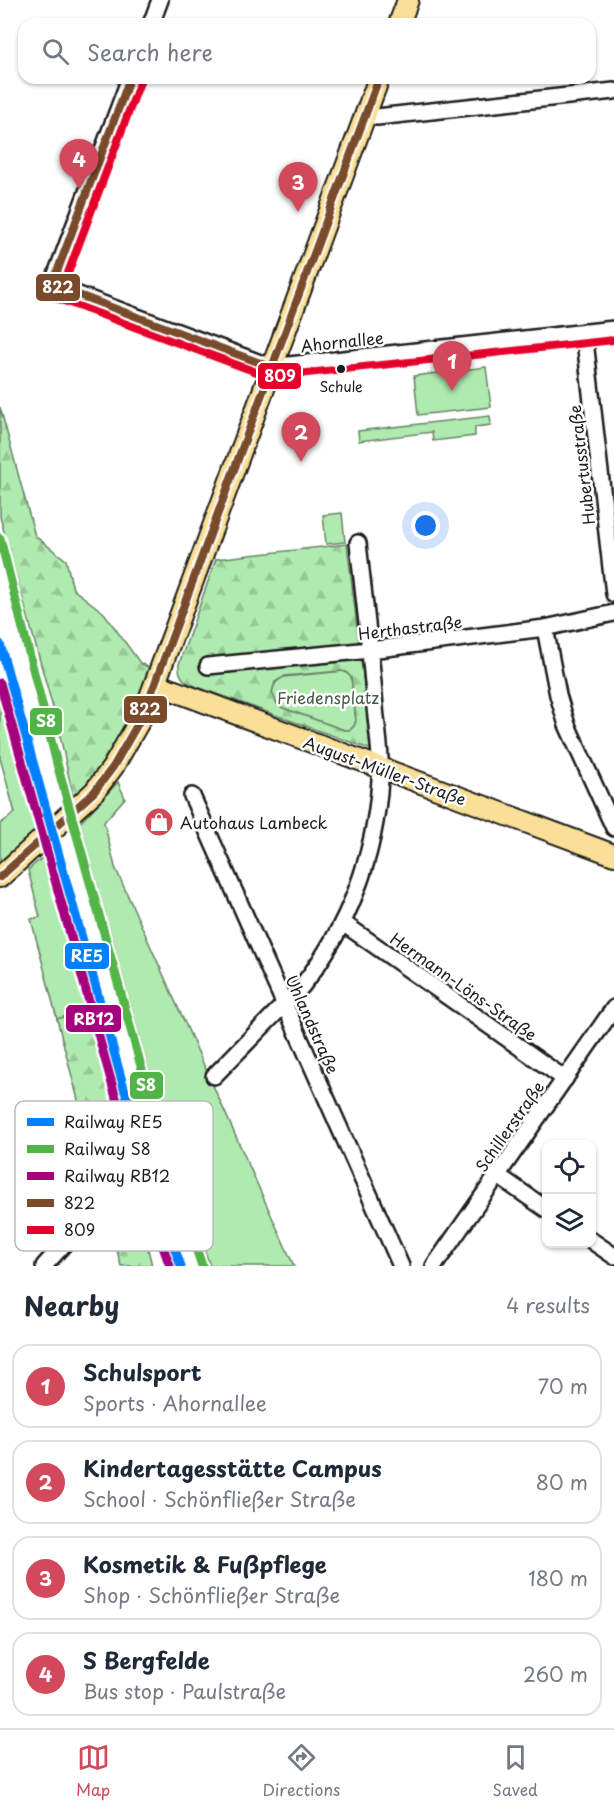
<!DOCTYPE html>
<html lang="en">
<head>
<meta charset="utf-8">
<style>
	body { margin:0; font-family:"Playpen Sans",sans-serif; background:#f6f6f7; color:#1f2937 }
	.controls { position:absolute; right:18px; bottom:18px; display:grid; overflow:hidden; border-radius:12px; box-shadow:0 2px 4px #0004 }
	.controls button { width:54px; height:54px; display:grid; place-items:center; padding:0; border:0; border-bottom:2px solid #e0e1e3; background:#fff; color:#1f2937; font:30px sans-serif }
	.you { position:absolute; left:426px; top:526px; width:21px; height:21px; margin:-15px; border:4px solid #fff; border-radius:50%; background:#1a73e8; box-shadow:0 0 0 9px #1a73e833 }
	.badge { display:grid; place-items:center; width:39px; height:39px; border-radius:50%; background:#d1495b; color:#fff; font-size:20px; font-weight:700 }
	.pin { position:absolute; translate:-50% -50px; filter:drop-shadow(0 2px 3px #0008) }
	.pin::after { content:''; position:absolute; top:32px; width:21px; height:18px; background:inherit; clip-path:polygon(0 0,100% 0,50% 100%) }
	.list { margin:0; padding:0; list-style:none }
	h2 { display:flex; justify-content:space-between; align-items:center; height:78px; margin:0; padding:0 24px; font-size:26px }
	h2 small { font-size:20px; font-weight:400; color:#747a83 }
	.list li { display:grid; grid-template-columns:39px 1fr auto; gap:18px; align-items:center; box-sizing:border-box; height:84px; margin:0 12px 12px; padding:0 12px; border:2px solid #e0e1e3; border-radius:18px }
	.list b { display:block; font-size:22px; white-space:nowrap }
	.list p { margin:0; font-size:20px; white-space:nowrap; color:#747a83 }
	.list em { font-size:20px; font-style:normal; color:#747a83 }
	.icon { flex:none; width:33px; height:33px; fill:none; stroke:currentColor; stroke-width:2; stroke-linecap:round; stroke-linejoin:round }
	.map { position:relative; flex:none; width:614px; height:1266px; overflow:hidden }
	.search { position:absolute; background:#fff; box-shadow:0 2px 4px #0004; left:18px; right:18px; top:18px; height:66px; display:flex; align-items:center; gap:15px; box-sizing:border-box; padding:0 21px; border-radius:18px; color:#747a83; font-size:22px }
	.sheet { height:462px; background:#fff }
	nav { display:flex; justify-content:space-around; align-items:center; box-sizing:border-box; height:84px; border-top:2px solid #e0e1e3; background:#fff; font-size:16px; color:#747a83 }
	nav a { display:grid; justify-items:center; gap:3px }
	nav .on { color:#d1495b }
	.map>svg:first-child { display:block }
</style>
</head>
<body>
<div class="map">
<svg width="614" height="1266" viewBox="0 0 614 1266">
	<defs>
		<pattern id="forest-firs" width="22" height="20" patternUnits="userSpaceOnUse" patternTransform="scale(1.5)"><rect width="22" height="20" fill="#afeaaf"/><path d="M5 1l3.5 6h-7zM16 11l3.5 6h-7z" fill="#96c896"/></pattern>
	</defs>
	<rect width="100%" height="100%" fill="#fff"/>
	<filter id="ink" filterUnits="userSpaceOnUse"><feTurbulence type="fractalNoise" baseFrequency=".0167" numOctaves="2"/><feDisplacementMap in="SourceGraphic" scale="12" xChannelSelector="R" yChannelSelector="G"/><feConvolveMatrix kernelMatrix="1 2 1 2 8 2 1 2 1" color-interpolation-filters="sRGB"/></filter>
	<g filter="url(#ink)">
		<g fill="#afeaaf" stroke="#668366" stroke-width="1.5">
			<polygon points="486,367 491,407 418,415 414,376"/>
			<polygon points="490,416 491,425 475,427 475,436 433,441 432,432 359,441 358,431"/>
			<polygon points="342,513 345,542 326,544 323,515"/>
			<path d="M344,671l7,6 5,44 -2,5 -4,4h-6l-61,-22 -10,-10c-2,-9 1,-16 10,-21z"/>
			<polygon points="0,696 36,831 0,861 0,824 15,813 0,758"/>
			<polygon points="118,782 125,798 104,822 115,867 294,1266 210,1266 173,1157 80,823"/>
			<polygon points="43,857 87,1011 57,1019 31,919 40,917 28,870"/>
		</g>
		<g fill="url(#forest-firs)" stroke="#668366" stroke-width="1.5" fill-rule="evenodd">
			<polygon points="0,407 35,536 66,560 73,589 104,613 140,663 157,672 111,766 73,797 58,726 0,517"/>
			<path d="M347,544l25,206 -177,-64c-11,-4 -17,-10 -16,-22l37,-105zM341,671l5,1 5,5 5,44 -2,5 -4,4h-6l-61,-22 -6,-4 -5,-12 3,-10 10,-6z"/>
			<polygon points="87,1011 131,1175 152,1266 121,1266 57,1019"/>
		</g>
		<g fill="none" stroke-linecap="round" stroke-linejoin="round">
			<g stroke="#1c1c1c" stroke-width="20">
				<g id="minor">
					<polyline points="151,24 160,0"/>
					<polyline points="130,78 52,285 271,367 614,329"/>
					<polyline points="366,113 377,117 614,91"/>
					<polyline points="584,332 614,594"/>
					<polyline points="545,628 558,695 567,725 614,828"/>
					<polyline points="208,666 370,650 545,628 614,613"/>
					<polyline points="192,796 401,1266"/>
					<polyline points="343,923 565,1079"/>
					<path d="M214,1076l88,-90c47,-60 73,-130 78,-206 2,-24 -3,-49 -5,-73 -4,-55 -11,-109 -17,-164"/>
					<polyline points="497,1175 546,1209"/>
					<polyline points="592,1241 614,1256"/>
					<polyline points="44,1266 85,1221"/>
					<polyline points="434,1266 614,1008"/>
				</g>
			</g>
			<g stroke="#1c1c1c" stroke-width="24">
				<g id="major">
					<polyline points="399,24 408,0"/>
					<polyline points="156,684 614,855"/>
					<polyline points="0,877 94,792 113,767 144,713 379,78"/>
				</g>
			</g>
			<use href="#minor" stroke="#fff" stroke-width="15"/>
			<use href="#major" stroke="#fadf96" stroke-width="20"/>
			<polyline stroke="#1c1c1c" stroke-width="4" stroke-dasharray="9 4.5" stroke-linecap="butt" points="112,1077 165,1266"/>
			<g stroke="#fff" stroke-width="12">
				<g id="bus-1">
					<polyline points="130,78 52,285 271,367"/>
					<polyline points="0,877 94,792 113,767 144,713 379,78"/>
				</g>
			</g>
			<g stroke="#fff" stroke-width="12">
				<g id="bus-2">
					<polyline points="62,289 140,82"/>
					<polyline points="48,295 270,377 614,340"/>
				</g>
			</g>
			<use href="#bus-1" stroke="#7a4b2a" stroke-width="8"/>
			<use href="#bus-2" stroke="#e4002b" stroke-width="8"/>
			<g stroke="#fff" stroke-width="14">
				<polyline id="rail-1" points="0,644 124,1088 157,1200 181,1266"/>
			</g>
			<g stroke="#fff" stroke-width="14">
				<polyline id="rail-2" points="0,538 56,760 169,1167 202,1266"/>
			</g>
			<g stroke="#fff" stroke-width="14">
				<polyline id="rail-3" points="0,683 114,1091 147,1203 170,1266"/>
			</g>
			<use href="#rail-1" stroke="#0080ff" stroke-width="9"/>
			<use href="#rail-2" stroke="#52b447" stroke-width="9"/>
			<use href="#rail-3" stroke="#a5027d" stroke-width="9"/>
		</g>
	</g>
	<defs>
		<g id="shop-disc" transform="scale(1.5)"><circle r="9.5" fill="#d1495b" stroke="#fff"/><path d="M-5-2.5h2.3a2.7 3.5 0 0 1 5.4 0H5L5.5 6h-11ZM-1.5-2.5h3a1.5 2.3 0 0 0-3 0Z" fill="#fff"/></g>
	</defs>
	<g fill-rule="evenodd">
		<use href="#shop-disc" x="159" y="822"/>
	</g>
	<circle fill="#1c1c1c" stroke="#fff" stroke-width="2" cx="341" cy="369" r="5"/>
	<g text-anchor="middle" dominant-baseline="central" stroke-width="5" stroke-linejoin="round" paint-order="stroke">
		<g font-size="14" fill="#1c1c1c" stroke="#fff">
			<text x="341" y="386">Schule</text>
		</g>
		<g font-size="16" fill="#1c1c1c" stroke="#fff">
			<text transform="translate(342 341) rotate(-6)">Ahornallee</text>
			<text transform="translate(581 465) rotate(-97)">Hubertusstraße</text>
			<text transform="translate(410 627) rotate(-7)">Herthastraße</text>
			<text transform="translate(385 770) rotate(20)">August-Müller-Straße</text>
			<text transform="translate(464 986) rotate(35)">Hermann-Löns-Straße</text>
			<text transform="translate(313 1024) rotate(66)">Uhlandstraße</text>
			<text transform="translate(509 1126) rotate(-55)">Schillerstraße</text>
		</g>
		<g font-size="16" fill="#485a48" stroke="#fff">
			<text x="328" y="697">Friedensplatz</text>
		</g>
		<g font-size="16" fill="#1c1c1c" stroke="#fff" text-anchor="start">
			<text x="180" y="822">Autohaus Lambeck</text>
		</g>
	</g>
	<rect x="15" y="1101" width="198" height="150" rx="9" fill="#fff" stroke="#bbb" stroke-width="1.5"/>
	<rect x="27" y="1118" width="27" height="8" fill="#0080ff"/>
	<rect x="27" y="1145" width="27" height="8" fill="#52b447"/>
	<rect x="27" y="1172" width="27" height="8" fill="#a5027d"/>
	<rect x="27" y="1199" width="27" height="8" fill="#7a4b2a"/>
	<rect x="27" y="1226" width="27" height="8" fill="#e4002b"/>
	<g font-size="16" fill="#1c1c1c">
		<text x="64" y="1128">Railway RE5</text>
		<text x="64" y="1155">Railway S8</text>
		<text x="64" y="1182">Railway RB12</text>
		<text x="64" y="1209">822</text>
		<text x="64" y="1236">809</text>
	</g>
	<g stroke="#fff" stroke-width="2">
		<rect x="35" y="273" width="46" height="29" rx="6" fill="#7a4b2a"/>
		<rect x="257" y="362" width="45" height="28" rx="6" fill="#e4002b"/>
		<rect x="123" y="695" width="45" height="29" rx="6" fill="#7a4b2a"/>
		<rect x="29" y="707" width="34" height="29" rx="6" fill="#52b447"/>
		<rect x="64" y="942" width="46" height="28" rx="6" fill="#0080ff"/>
		<rect x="65" y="1004" width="57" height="29" rx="6" fill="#a5027d"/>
		<rect x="129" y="1071" width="35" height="29" rx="6" fill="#52b447"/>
	</g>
	<g font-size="16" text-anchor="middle" font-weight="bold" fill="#fff">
		<text x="58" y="293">822</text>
		<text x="280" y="382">809</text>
		<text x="145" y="715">822</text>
		<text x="46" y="727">S8</text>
		<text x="87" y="962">RE5</text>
		<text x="94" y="1025">RB12</text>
		<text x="146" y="1091">S8</text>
	</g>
</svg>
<div class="controls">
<button><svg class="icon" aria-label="locate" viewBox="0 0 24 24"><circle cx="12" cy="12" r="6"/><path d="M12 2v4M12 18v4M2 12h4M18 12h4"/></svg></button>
<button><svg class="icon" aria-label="layers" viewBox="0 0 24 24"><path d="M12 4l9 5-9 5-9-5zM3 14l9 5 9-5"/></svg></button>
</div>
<div class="you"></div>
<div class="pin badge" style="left:452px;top:391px">1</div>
<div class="pin badge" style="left:301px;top:462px">2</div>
<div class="pin badge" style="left:298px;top:212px">3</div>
<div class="pin badge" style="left:79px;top:189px">4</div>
<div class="search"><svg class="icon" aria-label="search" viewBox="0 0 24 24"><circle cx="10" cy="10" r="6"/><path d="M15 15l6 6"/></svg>Search here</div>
</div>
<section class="sheet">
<h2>Nearby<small>4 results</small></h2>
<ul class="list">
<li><span class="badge">1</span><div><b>Schulsport</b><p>Sports · Ahornallee</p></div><em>70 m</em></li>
<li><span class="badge">2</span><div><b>Kindertagesstätte Campus</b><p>School · Schönfließer Straße</p></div><em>80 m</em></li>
<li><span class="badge">3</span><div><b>Kosmetik &amp; Fußpflege</b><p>Shop · Schönfließer Straße</p></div><em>180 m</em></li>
<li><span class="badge">4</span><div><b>S Bergfelde</b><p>Bus stop · Paulstraße</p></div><em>260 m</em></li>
</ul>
</section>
<nav>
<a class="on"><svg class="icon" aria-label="map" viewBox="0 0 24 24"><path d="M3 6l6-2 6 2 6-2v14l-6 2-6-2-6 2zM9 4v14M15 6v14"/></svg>Map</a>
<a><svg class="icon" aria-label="directions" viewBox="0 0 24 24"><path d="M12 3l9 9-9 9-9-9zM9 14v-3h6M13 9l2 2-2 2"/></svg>Directions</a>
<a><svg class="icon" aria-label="saved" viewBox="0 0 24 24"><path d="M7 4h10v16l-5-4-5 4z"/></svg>Saved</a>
</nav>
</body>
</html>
